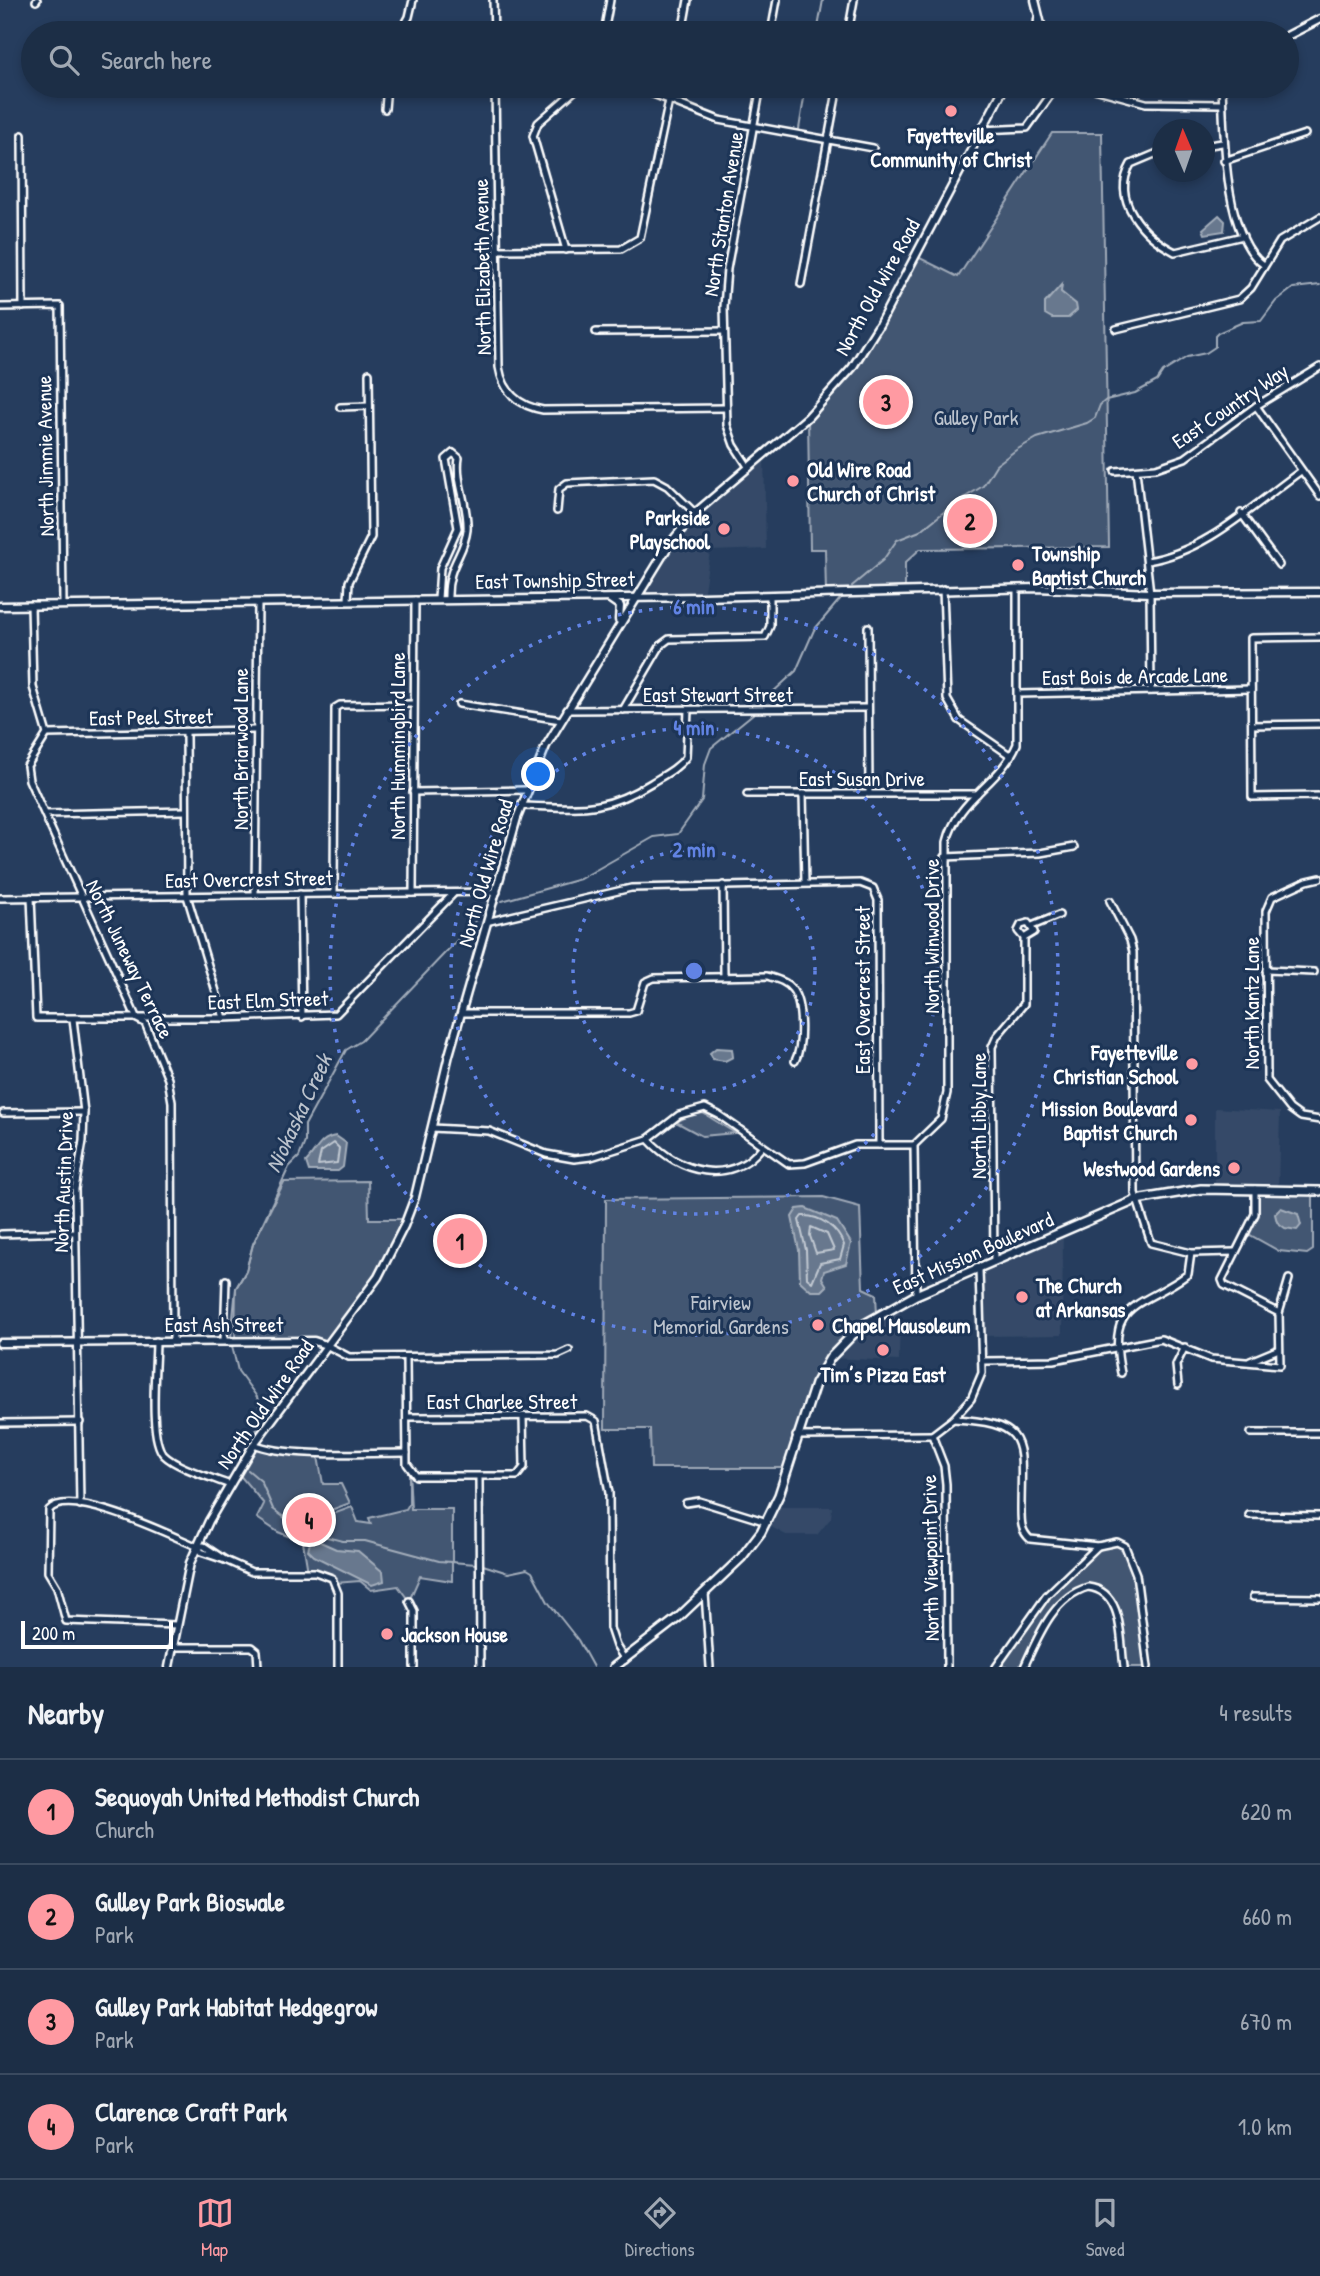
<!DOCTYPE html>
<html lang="en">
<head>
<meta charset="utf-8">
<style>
	body { margin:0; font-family:"Patrick Hand",sans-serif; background:#293a51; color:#f1f3f6 }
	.compass { position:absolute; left:1152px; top:119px; width:63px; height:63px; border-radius:50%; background:#1c2e46; box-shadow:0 4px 10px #0003; rotate:358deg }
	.scale { position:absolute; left:21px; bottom:18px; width:152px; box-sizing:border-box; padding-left:7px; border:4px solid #fff; border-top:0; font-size:19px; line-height:24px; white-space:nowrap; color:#fff; -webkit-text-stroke:5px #1d3557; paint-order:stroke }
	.you { position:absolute; left:539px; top:775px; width:24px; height:24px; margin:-18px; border:5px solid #fff; border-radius:50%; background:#1a73e8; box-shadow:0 0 0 10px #1a73e833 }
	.badge { display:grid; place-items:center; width:46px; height:46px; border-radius:50%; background:#ff9aa2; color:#111; font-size:23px; font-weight:700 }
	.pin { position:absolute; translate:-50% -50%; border:4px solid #fff; box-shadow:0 2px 7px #0006 }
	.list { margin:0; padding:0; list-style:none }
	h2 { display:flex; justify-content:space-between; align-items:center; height:91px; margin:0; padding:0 28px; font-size:30px }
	h2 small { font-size:23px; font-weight:400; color:#a0a8b3 }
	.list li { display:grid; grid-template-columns:46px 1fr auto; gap:21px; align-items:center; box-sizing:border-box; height:105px; padding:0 28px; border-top:2px solid #3a4a5f }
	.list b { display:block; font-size:26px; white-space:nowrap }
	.list p { margin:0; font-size:23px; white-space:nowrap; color:#a0a8b3 }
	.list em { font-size:23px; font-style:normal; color:#a0a8b3 }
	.icon { flex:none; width:38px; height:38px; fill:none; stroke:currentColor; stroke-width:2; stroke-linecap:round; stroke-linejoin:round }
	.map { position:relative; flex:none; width:1320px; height:1667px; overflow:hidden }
	.search { position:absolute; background:#1c2e46; box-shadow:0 4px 10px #0003; left:21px; right:21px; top:21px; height:77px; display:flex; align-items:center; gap:18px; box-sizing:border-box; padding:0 24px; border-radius:38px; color:#a0a8b3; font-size:26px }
	.sheet { height:511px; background:#1c2e46 }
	nav { display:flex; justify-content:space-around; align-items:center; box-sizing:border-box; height:98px; border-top:2px solid #3a4a5f; background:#1c2e46; font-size:19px; color:#a0a8b3 }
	nav a { display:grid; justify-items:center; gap:4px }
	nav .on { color:#ff9aa2 }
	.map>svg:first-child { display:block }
</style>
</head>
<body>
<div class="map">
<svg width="1320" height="1667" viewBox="0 0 1320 1667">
	<rect width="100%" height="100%" fill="#263d5e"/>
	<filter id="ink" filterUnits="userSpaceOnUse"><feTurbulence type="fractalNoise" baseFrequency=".0143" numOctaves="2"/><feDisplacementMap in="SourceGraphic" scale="14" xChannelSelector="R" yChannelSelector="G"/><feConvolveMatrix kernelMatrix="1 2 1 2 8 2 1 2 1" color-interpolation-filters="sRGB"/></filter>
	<g filter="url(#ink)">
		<g fill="#344a68">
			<polygon points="764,455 766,549 710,551 703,597 635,597 695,513"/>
			<polygon points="1215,1108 1280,1112 1278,1190 1215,1189"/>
			<polygon points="1063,1232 1062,1335 981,1336 979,1269"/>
			<polygon points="900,1303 899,1361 830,1358 848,1337"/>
			<polygon points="775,1507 832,1507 831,1518 817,1535 786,1535 766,1524"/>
		</g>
		<g fill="#425672" stroke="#a0aab8" stroke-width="2">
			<polygon points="1052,133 1102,133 1109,547 920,549 905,563 905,590 826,594 825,549 810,549 808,417 852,368 916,256 958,277"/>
			<polygon points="703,1113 735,1133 702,1136 676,1122 690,1115"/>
			<polygon points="368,1181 369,1219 407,1219 388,1261 326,1345 314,1341 235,1341 236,1288 246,1271 253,1244 284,1182"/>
			<polygon points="1255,1189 1313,1190 1313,1250 1307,1254 1279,1251 1245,1232 1255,1214"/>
			<polygon points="823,1197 860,1207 863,1288 876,1294 877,1315 861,1326 822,1370 788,1468 651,1468 650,1429 605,1429 606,1199"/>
			<polygon points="254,1444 266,1449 317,1451 323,1484 341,1484 350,1503 323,1513 328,1516 352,1507 358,1522 371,1524 369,1518 406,1509 409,1504 409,1469 411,1509 452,1509 452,1581 420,1576 409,1601 398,1586 371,1590 360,1581 335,1583 332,1578 308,1572 303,1542 278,1532 257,1518 264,1504 237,1472"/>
			<path d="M1117,1542c25,13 27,96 31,125h-24l-12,-69 -24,-11c-34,16 -48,47 -64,80h-28c29,-40 71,-113 121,-125z"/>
		</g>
		<g fill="#67788e" stroke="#a4aebb" stroke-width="2">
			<polygon points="1219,215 1225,221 1224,231 1205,234 1203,229"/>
			<polygon points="1062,284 1061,292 1076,304 1077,310 1068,318 1052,318 1045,314 1045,303"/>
			<polygon points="716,1048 732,1049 733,1057 725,1061 713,1059 710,1053"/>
			<path d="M336,1136l10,7 -3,24 -5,4h-29l-3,-9c11,-11 13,-24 30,-26z"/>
			<polygon points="805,1208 837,1221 851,1243 846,1264 824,1271 822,1278 827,1286 822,1291 811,1291 800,1281 799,1250 792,1217 797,1209"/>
			<polygon points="1281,1208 1298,1214 1301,1225 1297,1230 1285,1228 1277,1222 1275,1214"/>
			<polygon points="316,1540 336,1549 358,1551 383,1572 384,1581 372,1585 314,1556 308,1550 310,1543"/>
		</g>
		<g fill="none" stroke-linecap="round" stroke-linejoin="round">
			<g stroke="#c2c9d2" stroke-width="2">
				<polygon points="334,1143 339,1148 337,1163 318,1165 321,1152"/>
				<path d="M802,1216c19,-1 35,12 42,29l-4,14 -20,4 -8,19 -5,-4 -1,-28 -7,-30z"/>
				<polygon points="811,1227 827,1234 834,1250 816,1253 810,1236"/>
			</g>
			<g stroke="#a4aebb" stroke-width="2">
				<polyline points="817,33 823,0"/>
				<polyline points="799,129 806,86"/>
				<polyline points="852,586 883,560 897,540 920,531 954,504 983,486 996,465 1016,450 1037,438 1087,423 1095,418 1100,405 1106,400 1135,393 1157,381 1163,372 1187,357 1206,353 1215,347 1215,336 1218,333 1243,322 1261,321 1276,301 1293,288 1320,285"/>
				<polyline points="760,704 796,671 814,630 841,598"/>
				<polyline points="502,901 580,879 654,837 678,834 702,800 705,764 711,748 754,713"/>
				<polyline points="231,1338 236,1288 246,1271 253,1244 289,1167 299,1157 305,1142 305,1125 346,1050 361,1041 487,909"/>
				<polyline points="232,1346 238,1371 257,1397 262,1419 245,1452"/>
				<polyline points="248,1470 261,1481 273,1509 307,1535 319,1535 343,1541 365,1541 439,1561 476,1564"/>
				<polyline points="483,1565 508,1573 527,1569 532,1572 548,1602 578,1640 593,1667"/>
			</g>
			<g stroke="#fff" stroke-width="10">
				<g id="minor">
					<polyline points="493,0 494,33"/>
					<polyline points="36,1 37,0"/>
					<polyline points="400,33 409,17 413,0"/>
					<polyline points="604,33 610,0"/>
					<polyline points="682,33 688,0"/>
					<polyline points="771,33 777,0"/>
					<polyline points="848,33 854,0"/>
					<path d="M495,86l4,281c4,25 20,39 44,43l182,-2"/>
					<polyline points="633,86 719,120 873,148"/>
					<polyline points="1083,86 1146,103 1222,104"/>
					<path d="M1222,86c2,45 1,151 42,179"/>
					<polyline points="385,109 387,86"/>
					<polyline points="981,130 1027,128 1057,86"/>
					<polyline points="22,135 23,307"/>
					<polyline points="1204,146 1222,143"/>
					<path d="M1162,151l-31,13c-21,36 13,72 44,88l68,-16"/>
					<polyline points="1224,161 1305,134"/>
					<polyline points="498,250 621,249 640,238 672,86"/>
					<polyline points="566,250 533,136 538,123 580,86"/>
					<polyline points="801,284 838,86"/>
					<polyline points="0,307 60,306 63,605"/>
					<polyline points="1116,329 1239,299 1251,288 1280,241 1320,217"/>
					<polyline points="596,332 724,331"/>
					<polyline points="1256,406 1320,496"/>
					<polyline points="340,407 369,406"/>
					<polyline points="749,468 734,445 727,425 724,307 727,269 761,86"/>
					<polyline points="1136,470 1150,593 1151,691"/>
					<polyline points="1115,471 1156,468 1185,458 1256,406 1320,367"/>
					<polyline points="557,511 559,489 567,483 654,479 667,486 695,513"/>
					<polyline points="1241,513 1279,565"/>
					<path d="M1147,561c59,-9 106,-56 154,-90"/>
					<polyline points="943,589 947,699 959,720 1011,756"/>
					<path d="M438,599l2,-31 18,-40 -12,-69 7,-6 6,5c-4,23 10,48 8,72 -3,26 -20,34 -19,69"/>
					<polyline points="348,601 349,582 371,537 369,373"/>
					<polyline points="31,605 33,687 47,734 27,766 29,780 137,1019 145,1023 168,1079 172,1102 173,1342"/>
					<polyline points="868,627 869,794"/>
					<polyline points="1320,637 1251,638 1252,797 1320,796"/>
					<polyline points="1019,694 1251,689"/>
					<polyline points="459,704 561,720"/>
					<polyline points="567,710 868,708"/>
					<polyline points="623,710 661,645 669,639 765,637 770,626 770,595"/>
					<polyline points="1252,725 1320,724"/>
					<polyline points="186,732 187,896 224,1018"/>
					<polyline points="47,734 254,730"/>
					<polyline points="413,792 526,790"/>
					<polyline points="747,794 977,794"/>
					<polyline points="803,794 805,883"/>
					<path d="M521,806c56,1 80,8 130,-23 13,-8 26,-14 35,-26l2,-47"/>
					<polyline points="46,814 186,811"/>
					<polyline points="945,857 1040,853 1074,847"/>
					<polyline points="1320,878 1307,881 1272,897 1266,911 1267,1080 1290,1109 1301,1117 1320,1120"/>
					<polyline points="723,885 724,976"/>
					<polyline points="413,893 415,600"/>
					<polyline points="255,894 258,603"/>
					<polyline points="300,894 302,1017"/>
					<polyline points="334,894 335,708 340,705 413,704"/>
					<polyline points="31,897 36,1018 224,1018 336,1014 454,893"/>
					<polyline points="0,898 497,892"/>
					<polyline points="1110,901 1130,940 1133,952 1135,1193 1151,1243 1191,1253 1235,1252"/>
					<polyline points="490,921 631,888 860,883 873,888 878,900 879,1145"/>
					<polyline points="1032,926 1059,915"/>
					<polyline points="1266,970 1314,972"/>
					<path d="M462,1013h167l7,-2 9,-29 9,-4 113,-2c9,3 19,5 25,13 11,14 11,57 3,72"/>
					<polyline points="73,1019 84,1112 83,1141 75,1189 80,1505"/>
					<polyline points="3,1113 84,1112"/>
					<polyline points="432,1128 489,1131 546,1154 574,1159 591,1157 648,1139 679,1115 705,1108 719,1115 789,1164 805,1163 855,1145 914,1145"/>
					<path d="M648,1139c31,34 82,48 114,8"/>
					<polyline points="1255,1189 1255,1214 1222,1280 1224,1285 1279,1313"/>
					<polyline points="1,1234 75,1232"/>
					<polyline points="994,1262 992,1047 997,1036 1024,1004 1024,938 1018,931 1021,925 1028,923 1034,932 1024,938"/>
					<path d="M979,1269l3,104 -11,26 -18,20c79,4 68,22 68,91 0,12 0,21 9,29l68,7 19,-4 8,4 11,28 12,93"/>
					<path d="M916,1295l-2,-150 27,-26 6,-26v-251c10,-44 53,-58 70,-98v-155"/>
					<path d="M156,1341c0,24 -8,99 8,114 13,13 49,23 66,30"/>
					<polyline points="224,1341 226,1280"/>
					<polyline points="326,1345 349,1357 558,1355 569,1350"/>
					<polyline points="406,1357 407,1464 416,1476 517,1476 524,1467 523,1416"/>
					<polyline points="982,1361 1054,1360 1161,1339 1211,1359 1280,1365 1279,1313 1289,1279"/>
					<polyline points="1250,1361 1279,1349"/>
					<path d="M1121,1373c-16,-74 22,-65 67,-99l3,-21"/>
					<polyline points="1178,1385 1176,1365 1185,1347"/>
					<polyline points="407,1417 587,1416 596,1421 609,1493 610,1628 616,1646 625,1660"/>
					<polyline points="0,1423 80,1422"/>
					<polyline points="1251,1433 1320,1433"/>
					<polyline points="796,1436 932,1435"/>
					<path d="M254,1444c31,14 117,9 153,9"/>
					<polyline points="479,1477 480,1667"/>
					<polyline points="686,1503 699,1501 767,1522"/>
					<polyline points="1249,1515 1320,1516"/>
					<polyline points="225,1560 252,1572 315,1572 332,1578 338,1593 338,1667"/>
					<polyline points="705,1593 710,1667"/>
					<polyline points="1253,1597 1320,1598"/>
					<polyline points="409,1601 414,1611 414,1667"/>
					<path d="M176,1625l-110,-4 -9,-34 -9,-15 1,-62c21,-24 121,25 147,36h8l21,14 -24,-8 -4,-6"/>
					<polyline points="172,1647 252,1647 257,1651 258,1667"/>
					<polyline points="947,1667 946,1484 944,1466 932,1435 953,1419"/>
					<polyline points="996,1667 1047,1595 1098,1546"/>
					<path d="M1024,1667c14,-30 29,-70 64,-80 36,4 32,52 36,80"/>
				</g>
			</g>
			<g stroke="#fff" stroke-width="11">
				<g id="tertiary">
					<polyline points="1035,0 1043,33"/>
					<polyline points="1037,33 1038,19"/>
					<polyline points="1287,36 1320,19"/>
					<polyline points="610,599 620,606 619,620"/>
					<polyline points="0,606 703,597 1037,588 1150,593 1320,592"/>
					<polyline points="0,1343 314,1341 326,1345"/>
					<polyline points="169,1667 190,1563 209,1521 254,1444 378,1277 404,1226 415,1197 449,1055 517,818 546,746 669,545 695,513 808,417 852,368 879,325 1005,86"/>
				</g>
			</g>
			<g stroke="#fff" stroke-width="12">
				<polyline id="secondary" points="614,1667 679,1617 741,1558 761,1532 779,1495 815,1384 830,1358 861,1326 916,1295 1136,1200 1201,1189 1320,1191"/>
			</g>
			<use href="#minor" stroke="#1d3557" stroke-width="5"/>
			<use href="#tertiary" stroke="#1d3557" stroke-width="6"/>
			<use href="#secondary" stroke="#1d3557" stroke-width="7"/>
		</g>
	</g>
	<g fill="none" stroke="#6183e4" stroke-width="3.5" stroke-dasharray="3.5 7">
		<circle cx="694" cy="971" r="121"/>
		<circle cx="694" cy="971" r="243"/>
		<circle cx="694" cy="971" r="364"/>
	</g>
	<g fill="#ff9aa2" stroke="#1d3557" stroke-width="2.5">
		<circle cx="951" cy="111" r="7"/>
		<circle cx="793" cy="481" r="7"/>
		<circle cx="724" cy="529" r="7"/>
		<circle cx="1018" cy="565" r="7"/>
		<circle cx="1192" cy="1064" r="7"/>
		<circle cx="1191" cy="1120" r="7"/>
		<circle cx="1234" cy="1168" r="7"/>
		<circle cx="1022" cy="1297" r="7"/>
		<circle cx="818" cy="1325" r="7"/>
		<circle cx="883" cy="1350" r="7"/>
		<circle cx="387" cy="1634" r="7"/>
	</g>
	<g text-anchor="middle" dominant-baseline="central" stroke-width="6" stroke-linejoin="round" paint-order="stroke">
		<g font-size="21" font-weight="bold" fill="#fff" stroke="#1d3557" text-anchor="start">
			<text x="951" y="135" text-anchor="middle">Fayetteville<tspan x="951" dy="24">Community of Christ</tspan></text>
			<text x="807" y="469">Old Wire Road<tspan x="807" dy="24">Church of Christ</tspan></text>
			<text x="710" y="517" text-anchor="end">Parkside<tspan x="710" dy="24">Playschool</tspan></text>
			<text x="1032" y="553">Township<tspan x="1032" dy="24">Baptist Church</tspan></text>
			<text x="1178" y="1052" text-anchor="end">Fayetteville<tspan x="1178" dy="24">Christian School</tspan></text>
			<text x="1177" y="1108" text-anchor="end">Mission Boulevard<tspan x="1177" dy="24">Baptist Church</tspan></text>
			<text x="1220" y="1168" text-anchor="end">Westwood Gardens</text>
			<text x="1036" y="1285">The Church<tspan x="1036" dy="24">at Arkansas</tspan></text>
			<text x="832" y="1325">Chapel Mausoleum</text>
			<text x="883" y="1374" text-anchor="middle">Tim’s Pizza East</text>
			<text x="401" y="1634">Jackson House</text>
		</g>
		<g font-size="21" fill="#fff" stroke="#1d3557">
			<text transform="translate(723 214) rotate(-81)">North Stanton Avenue</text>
			<text transform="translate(482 267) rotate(-91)">North Elizabeth Avenue</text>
			<text transform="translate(877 287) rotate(-61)">North Old Wire Road</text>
			<text transform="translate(1230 406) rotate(-34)">East Country Way</text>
			<text transform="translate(45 456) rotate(-91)">North Jimmie Avenue</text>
			<text transform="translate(555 580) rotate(-1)">East Township Street</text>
			<text transform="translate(1135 676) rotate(-1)">East Bois de Arcade Lane</text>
			<text x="718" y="694">East Stewart Street</text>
			<text transform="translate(151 717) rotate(-1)">East Peel Street</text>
			<text transform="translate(397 746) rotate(-90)">North Hummingbird Lane</text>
			<text transform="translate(240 749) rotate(-90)">North Briarwood Lane</text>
			<text x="862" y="778">East Susan Drive</text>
			<text transform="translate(485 873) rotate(-74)">North Old Wire Road</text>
			<text transform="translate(249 879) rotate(-1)">East Overcrest Street</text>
			<text transform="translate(931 936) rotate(-90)">North Winwood Drive</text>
			<text transform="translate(130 959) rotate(64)">North Juneway Terrace</text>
			<text transform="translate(862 990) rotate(-90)">East Overcrest Street</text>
			<text transform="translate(268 1000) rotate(-2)">East Elm Street</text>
			<text transform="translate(1251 1003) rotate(-90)">North Kantz Lane</text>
			<text transform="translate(978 1116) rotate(-90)">North Libby Lane</text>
			<text transform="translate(63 1182) rotate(-88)">North Austin Drive</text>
			<text transform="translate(973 1253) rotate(-24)">East Mission Boulevard</text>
			<text x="224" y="1324">East Ash Street</text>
			<text x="502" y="1401">East Charlee Street</text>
			<text transform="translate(265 1404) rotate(-55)">North Old Wire Road</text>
			<text transform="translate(930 1558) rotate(-91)">North Viewpoint Drive</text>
		</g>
		<g font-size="21" fill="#bdc4ce" stroke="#1d3557">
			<text x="976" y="417">Gulley Park</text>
			<text x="721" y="1302">Fairview<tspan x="721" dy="24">Memorial Gardens</tspan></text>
		</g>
		<g font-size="23" font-style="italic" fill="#bbc2cc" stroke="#1d3557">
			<text transform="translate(298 1113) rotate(-65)">Niokaska Creek</text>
		</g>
	</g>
	<circle cx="694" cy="971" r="10" fill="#6183e4" stroke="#1d3557" stroke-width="3.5"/>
	<g font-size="21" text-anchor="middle" font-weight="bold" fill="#6183e4" stroke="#1d3557" stroke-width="6" stroke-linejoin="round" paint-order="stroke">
		<text x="694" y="614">6 min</text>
		<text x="694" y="735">4 min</text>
		<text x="694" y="857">2 min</text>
	</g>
</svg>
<svg class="compass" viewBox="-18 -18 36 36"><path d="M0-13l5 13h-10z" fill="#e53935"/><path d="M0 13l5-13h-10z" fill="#a0a8b3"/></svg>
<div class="scale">200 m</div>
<div class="you"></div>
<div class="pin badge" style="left:460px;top:1241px">1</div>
<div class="pin badge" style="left:970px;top:521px">2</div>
<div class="pin badge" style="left:886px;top:402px">3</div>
<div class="pin badge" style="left:309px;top:1520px">4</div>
<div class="search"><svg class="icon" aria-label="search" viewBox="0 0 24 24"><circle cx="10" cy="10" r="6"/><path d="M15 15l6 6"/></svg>Search here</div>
</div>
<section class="sheet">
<h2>Nearby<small>4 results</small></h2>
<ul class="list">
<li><span class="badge">1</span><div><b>Sequoyah United Methodist Church</b><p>Church</p></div><em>620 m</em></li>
<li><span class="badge">2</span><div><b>Gulley Park Bioswale</b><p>Park</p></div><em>660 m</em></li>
<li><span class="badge">3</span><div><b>Gulley Park Habitat Hedgegrow</b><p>Park</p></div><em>670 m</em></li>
<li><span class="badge">4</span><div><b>Clarence Craft Park</b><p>Park</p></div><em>1.0 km</em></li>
</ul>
</section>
<nav>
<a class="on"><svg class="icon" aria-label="map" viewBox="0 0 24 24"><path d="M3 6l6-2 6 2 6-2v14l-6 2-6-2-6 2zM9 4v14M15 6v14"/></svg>Map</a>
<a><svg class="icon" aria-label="directions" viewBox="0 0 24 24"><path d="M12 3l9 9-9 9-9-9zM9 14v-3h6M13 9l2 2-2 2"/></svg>Directions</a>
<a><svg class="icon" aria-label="saved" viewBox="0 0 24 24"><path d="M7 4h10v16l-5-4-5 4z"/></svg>Saved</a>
</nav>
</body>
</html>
